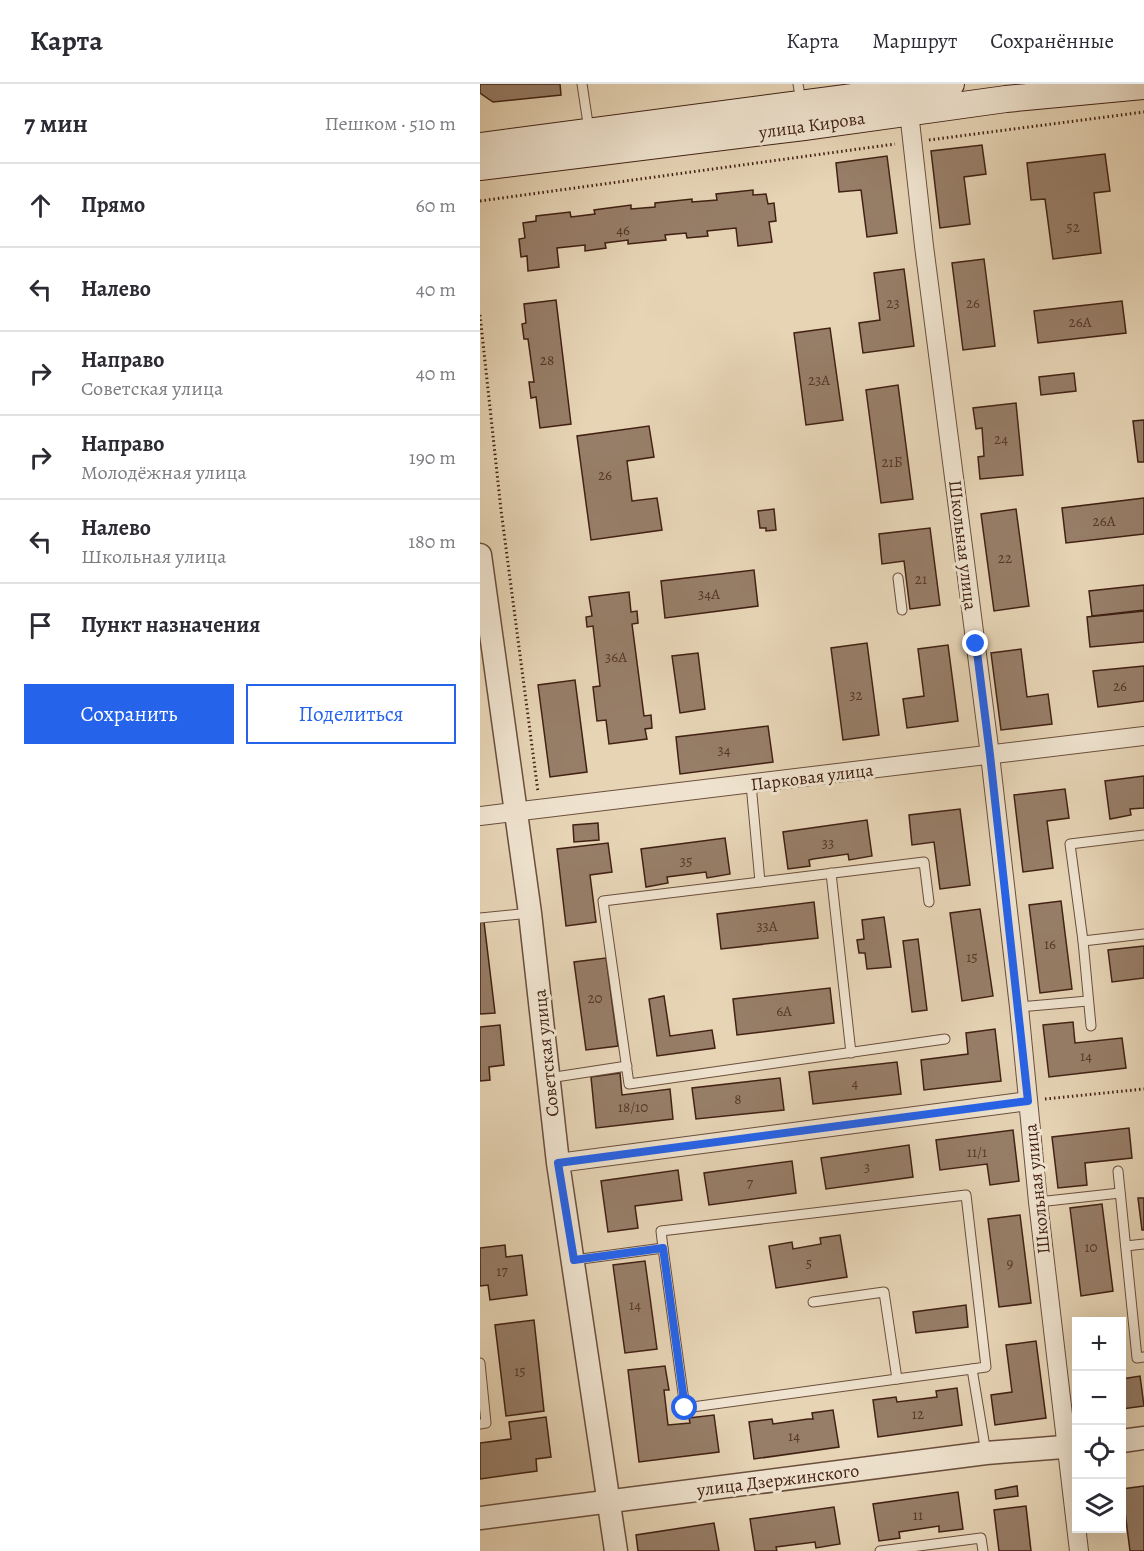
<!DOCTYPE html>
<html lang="ru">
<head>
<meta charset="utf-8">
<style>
	body { margin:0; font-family:Alegreya,serif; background:#f2f2f3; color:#2b2b33 }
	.controls { position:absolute; right:18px; bottom:18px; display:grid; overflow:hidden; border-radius:0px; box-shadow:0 6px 24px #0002 }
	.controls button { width:54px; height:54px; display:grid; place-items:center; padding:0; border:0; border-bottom:2px solid #e1e1e2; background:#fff; color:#2b2b33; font:30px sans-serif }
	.stop { position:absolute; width:18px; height:18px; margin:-14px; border:4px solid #2563eb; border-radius:50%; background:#fff }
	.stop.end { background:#2563eb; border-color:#fff; box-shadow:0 2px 6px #0008 }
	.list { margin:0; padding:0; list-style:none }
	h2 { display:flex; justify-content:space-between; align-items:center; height:78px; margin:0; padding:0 24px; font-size:26px }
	h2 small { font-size:20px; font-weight:400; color:#7c7c81 }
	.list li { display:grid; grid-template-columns:39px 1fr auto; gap:18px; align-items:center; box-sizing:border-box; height:84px; padding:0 24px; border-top:2px solid #e1e1e2 }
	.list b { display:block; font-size:22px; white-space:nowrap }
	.list p { margin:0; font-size:20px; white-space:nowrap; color:#7c7c81 }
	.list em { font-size:20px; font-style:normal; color:#7c7c81 }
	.actions { display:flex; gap:12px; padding:18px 24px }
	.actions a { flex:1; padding:14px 0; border:2px solid #2563eb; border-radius:0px; text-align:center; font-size:21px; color:#2563eb }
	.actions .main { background:#2563eb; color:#fff }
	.icon { flex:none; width:33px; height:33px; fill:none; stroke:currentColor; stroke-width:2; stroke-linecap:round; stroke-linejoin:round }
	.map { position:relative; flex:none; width:664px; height:1467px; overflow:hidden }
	header { display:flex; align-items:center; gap:36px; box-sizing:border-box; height:84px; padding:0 30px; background:#fff; border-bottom:2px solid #e1e1e2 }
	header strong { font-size:28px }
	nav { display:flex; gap:33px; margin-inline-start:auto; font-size:21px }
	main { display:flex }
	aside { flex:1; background:#fff }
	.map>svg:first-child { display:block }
</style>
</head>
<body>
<header>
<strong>Карта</strong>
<nav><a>Карта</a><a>Маршрут</a><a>Сохранённые</a></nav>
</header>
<main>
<aside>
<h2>7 мин<small>Пешком · 510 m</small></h2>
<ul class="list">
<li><svg class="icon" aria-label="ahead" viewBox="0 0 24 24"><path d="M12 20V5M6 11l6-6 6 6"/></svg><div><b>Прямо</b></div><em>60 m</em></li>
<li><svg class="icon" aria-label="left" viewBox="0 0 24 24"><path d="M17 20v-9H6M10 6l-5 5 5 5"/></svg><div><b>Налево</b></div><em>40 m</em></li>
<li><svg class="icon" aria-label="right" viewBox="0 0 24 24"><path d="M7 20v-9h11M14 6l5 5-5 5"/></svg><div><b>Направо</b><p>Советская улица</p></div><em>40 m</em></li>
<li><svg class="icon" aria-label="right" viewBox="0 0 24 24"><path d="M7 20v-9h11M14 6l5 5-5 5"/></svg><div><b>Направо</b><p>Молодёжная улица</p></div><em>190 m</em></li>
<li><svg class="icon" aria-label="left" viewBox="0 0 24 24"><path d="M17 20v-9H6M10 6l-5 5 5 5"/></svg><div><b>Налево</b><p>Школьная улица</p></div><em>180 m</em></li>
<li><svg class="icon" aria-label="arrive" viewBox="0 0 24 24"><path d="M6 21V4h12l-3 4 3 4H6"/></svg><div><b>Пункт назначения</b></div></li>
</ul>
<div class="actions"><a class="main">Сохранить</a><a>Поделиться</a></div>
</aside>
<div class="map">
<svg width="664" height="1467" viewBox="0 0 664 1467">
	<rect width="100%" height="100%" fill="#e6d4b5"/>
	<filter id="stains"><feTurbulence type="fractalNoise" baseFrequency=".00333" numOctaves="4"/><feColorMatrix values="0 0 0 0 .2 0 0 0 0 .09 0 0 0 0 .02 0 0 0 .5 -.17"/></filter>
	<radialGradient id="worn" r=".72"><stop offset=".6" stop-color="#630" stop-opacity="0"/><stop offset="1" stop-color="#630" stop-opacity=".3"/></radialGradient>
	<g fill="#977e68" stroke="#422114" stroke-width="1.5">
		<polygon points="0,0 80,0 81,11 13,18 0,9"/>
		<polygon points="502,61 506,90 484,93 490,140 460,144 451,67"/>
		<polygon points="625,70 630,107 614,109 621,169 573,175 565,115 551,116 547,79"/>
		<polygon points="407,72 417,149 387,153 381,106 359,108 356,79"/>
		<polygon points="273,106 273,111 286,110 288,120 294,119 296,137 289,138 292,158 258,162 256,144 227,147 228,152 207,154 206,149 185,151 186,156 148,160 148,156 125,159 126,164 105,167 105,161 77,164 79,183 48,187 47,172 41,173 39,155 45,154 43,139 56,137 56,132 90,128 91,133 115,130 114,126 151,121 151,125 175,123 175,119 212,115 212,118 237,116 236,110"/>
		<polygon points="504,175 515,262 483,266 472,179"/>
		<polygon points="424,185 434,262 383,269 379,239 400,236 394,189"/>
		<polygon points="76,216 91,340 60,344 56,313 51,314 49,298 54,298 48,255 44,255 42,240 46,239 44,220"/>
		<polygon points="642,217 646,249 558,259 554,227"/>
		<polygon points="350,244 363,336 326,341 314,249"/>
		<polygon points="594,289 596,307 561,311 559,293"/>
		<polygon points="418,301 433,415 401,419 386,306"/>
		<polygon points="536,319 543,391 500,395 498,373 504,372 502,344 496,345 493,324"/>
		<polygon points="664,336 664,378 658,378 653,337"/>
		<polygon points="169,342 174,373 147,377 152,417 177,414 182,446 111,456 97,352"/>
		<polygon points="664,414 664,450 586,459 582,424"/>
		<polygon points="294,425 296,446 286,447 286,444 280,444 278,427"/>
		<polygon points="536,425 549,522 514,527 501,430"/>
		<polygon points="450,444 460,521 430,525 424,477 402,480 399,450"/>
		<polygon points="274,486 278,522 185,534 181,497"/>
		<polygon points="664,501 664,526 612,532 609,507"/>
		<polygon points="149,508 151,528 157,527 158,539 152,540 164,632 171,631 172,644 165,645 167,655 129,660 126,636 117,637 113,603 120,602 113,542 107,543 106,533 112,532 109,513"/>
		<polygon points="664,527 664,558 610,563 607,533"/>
		<polygon points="387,559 399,651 363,656 351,564"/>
		<polygon points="468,561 478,637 427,644 423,615 444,612 438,565"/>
		<polygon points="541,565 547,613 568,610 572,640 521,646 511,569"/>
		<polygon points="218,569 225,625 200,629 192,572"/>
		<polygon points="664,582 664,617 618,623 613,587"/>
		<polygon points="95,596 107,688 70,693 58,601"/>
		<polygon points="288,642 293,678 200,690 196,653"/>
		<polygon points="664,692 664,724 650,725 651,731 630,735 625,697"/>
		<polygon points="585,705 589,734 567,737 573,784 543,788 534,711"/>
		<polygon points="480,725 490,801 460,805 454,758 432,761 429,731"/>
		<polygon points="387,736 392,772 369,776 368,770 333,775 329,776 330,782 308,785 303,748"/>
		<polygon points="118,739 119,756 94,758 93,741"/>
		<polygon points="245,754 250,790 227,794 226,788 187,793 188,799 166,803 161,765"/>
		<polygon points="128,759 132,788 110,791 116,838 86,842 77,765"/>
		<polygon points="581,817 592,905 560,909 549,821"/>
		<polygon points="334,818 338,854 241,865 237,830"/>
		<polygon points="500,825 513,912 482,917 470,829"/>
		<polygon points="404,833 411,883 387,885 385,869 379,869 377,856 384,855 382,836"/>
		<polygon points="0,838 4,838 15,929 0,930"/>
		<polygon points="438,855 447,926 432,928 423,857"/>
		<polygon points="664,862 664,894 632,898 628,866"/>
		<polygon points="126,874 138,962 106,966 94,878"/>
		<polygon points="350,904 354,939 257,951 253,915"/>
		<polygon points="184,912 190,952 232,946 235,964 177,972 169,915"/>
		<polygon points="593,938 595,959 642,954 646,984 569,993 563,941"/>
		<polygon points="20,941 24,981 9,983 10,996 0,997 0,943"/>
		<polygon points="515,945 521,997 444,1006 441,976 488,970 486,949"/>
		<polygon points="417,978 421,1010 333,1020 329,988"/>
		<polygon points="140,989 142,1011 190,1005 193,1035 116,1044 111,993"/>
		<polygon points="300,994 304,1026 216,1035 212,1004"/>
		<polygon points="649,1044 652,1074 605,1079 607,1101 578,1104 572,1053"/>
		<polygon points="533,1046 539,1097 510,1101 507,1080 460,1086 456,1056"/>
		<polygon points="429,1061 433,1093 346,1105 341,1074"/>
		<polygon points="312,1077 316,1109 229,1121 224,1089"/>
		<polygon points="198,1086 202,1116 155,1122 158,1144 128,1148 121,1097"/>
		<polygon points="658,1114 664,1114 664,1146 662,1146"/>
		<polygon points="622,1120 633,1207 601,1212 590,1124"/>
		<polygon points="540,1131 551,1219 519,1223 508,1135"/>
		<polygon points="360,1151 367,1193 296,1204 289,1162 312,1158 313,1165 341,1160 340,1154"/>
		<polygon points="25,1161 26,1173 42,1171 47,1211 10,1216 8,1201 0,1202 0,1164"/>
		<polygon points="165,1177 177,1265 145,1269 133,1181"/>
		<polygon points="486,1221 488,1243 436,1249 433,1228"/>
		<polygon points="54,1236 64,1327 26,1332 15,1241"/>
		<polygon points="556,1257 566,1334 515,1341 511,1311 532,1308 526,1261"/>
		<polygon points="185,1282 189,1306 184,1306 188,1341 210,1339 209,1334 234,1331 239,1368 159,1378 148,1286"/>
		<polygon points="660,1292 664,1322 642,1325 642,1295"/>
		<polygon points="477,1304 482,1341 398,1353 393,1316 416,1313 417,1318 457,1313 456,1307"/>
		<polygon points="353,1326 359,1363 274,1375 269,1338 292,1335 293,1340 328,1335 333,1335 332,1329"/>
		<polygon points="66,1333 71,1373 56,1375 57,1387 0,1395 0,1359 31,1355 29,1338"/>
		<polygon points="537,1402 538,1412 516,1415 515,1406"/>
		<polygon points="664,1402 664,1467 650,1467 642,1405"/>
		<polygon points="478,1408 483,1445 459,1448 459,1442 419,1448 420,1454 399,1457 393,1420"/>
		<polygon points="546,1422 551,1467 519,1467 514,1426"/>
		<polygon points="354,1423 360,1460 336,1464 335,1458 296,1463 297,1467 275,1467 270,1435"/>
		<polygon points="234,1439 239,1467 158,1467 156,1451"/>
	</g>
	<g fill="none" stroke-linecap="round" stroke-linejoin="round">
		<g stroke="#6b4e3c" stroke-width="11">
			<g id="service">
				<polyline points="102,0 109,46"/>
				<polyline points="318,0 321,18"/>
				<polyline points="418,494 422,526"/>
				<polyline points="271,700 280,798"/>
				<polyline points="351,789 371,969"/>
				<polyline points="449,818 444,778 123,817 149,1000 465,955"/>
				<polyline points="0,834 50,829"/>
				<polyline points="603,857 590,760 664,751"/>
				<polyline points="539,923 608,917"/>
				<polyline points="611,942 603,857 664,850"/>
				<polyline points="69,994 147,982"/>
				<polyline points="638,1087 657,1274 664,1273"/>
				<polyline points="558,1118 640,1109"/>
				<polyline points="646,1162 664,1160"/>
				<polyline points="183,1164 181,1147 486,1111 506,1283 492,1285"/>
				<polyline points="94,1176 183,1164 205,1324 417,1295"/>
				<polyline points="333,1218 404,1208 417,1295 492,1285 506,1369"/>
				<polyline points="0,1279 6,1339 0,1340"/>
				<polyline points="400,1467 501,1454 503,1467"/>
			</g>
		</g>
		<g stroke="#6b4e3c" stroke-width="20">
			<g id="minor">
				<polyline points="429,28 444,162 510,671 539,923 558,1118 599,1467"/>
				<polyline points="0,732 664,652"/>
				<polyline points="78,1079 548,1017"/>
			</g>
		</g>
		<g stroke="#6b4e3c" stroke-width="25">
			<g id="tertiary">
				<polyline points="0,471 50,829 78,1079 136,1467"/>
				<polyline points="642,1357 664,1354"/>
				<polyline points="0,1434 506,1369 596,1362"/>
			</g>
		</g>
		<g stroke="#422114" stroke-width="28">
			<g id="secondary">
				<polyline points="0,62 471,0"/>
				<polyline points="0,83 324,43 526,15 664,2"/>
			</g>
		</g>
		<g stroke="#422114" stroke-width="3" stroke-dasharray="1.5 3" stroke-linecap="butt">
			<polyline points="449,56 664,28"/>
			<polyline points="0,117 415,60"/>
			<polyline points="0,231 21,426 58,708"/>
			<polyline points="565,1015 664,1005"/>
		</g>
		<use href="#service" stroke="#efe3cf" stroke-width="9"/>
		<use href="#minor" stroke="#efe3cf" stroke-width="18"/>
		<use href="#tertiary" stroke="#efe3cf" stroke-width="22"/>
		<use href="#secondary" stroke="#efe3cf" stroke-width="26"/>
	</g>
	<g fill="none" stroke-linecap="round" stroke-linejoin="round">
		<polyline stroke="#2563eb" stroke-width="8" points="205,1324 183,1164 94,1176 78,1079 548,1017 510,671 496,560"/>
	</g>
	<g text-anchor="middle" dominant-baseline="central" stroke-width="6" stroke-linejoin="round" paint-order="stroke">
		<g font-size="15" fill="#573829">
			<text x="593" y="143">52</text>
			<text x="143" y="146">46</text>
			<text x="413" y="219">23</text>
			<text x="493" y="219">26</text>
			<text x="600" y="238">26А</text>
			<text x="67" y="276">28</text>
			<text x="339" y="296">23А</text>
			<text x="521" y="355">24</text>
			<text x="412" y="378">21Б</text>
			<text x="125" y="391">26</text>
			<text x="624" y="437">26А</text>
			<text x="525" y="474">22</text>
			<text x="441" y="495">21</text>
			<text x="229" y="510">34А</text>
			<text x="136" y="573">36А</text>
			<text x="640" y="602">26</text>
			<text x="376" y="611">32</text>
			<text x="244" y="666">34</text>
			<text x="348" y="759">33</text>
			<text x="206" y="777">35</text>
			<text x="287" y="842">33А</text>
			<text x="570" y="860">16</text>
			<text x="492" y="873">15</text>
			<text x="115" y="914">20</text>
			<text x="304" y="927">6А</text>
			<text x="606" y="972">14</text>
			<text x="375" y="999">4</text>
			<text x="258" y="1015">8</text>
			<text x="153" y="1023">18/10</text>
			<text x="497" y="1068">11/1</text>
			<text x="387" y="1083">3</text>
			<text x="270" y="1099">7</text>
			<text x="611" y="1163">10</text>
			<text x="329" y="1179">5</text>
			<text x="530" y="1179">9</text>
			<text x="22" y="1187">17</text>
			<text x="155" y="1221">14</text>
			<text x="40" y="1287">15</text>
			<text x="438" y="1330">12</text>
			<text x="314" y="1352">14</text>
			<text x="438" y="1431">11</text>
		</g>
		<g font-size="18" fill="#422114" stroke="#efe3cf">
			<text transform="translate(332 41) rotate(-8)">улица Кирова</text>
			<text transform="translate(483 461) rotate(83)">Школьная улица</text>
			<text transform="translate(332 693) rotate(-7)">Парковая улица</text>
			<text transform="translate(66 969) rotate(-96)">Советская улица</text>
			<text transform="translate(557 1105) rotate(-96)">Школьная улица</text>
			<text transform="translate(298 1396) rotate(-7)">улица Дзержинского</text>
		</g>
	</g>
	<rect width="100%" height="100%" filter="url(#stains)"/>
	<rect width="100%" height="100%" fill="url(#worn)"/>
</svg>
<div class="controls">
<button>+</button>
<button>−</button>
<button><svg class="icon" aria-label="locate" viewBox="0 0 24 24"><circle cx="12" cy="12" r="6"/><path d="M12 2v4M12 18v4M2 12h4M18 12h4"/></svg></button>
<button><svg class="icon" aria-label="layers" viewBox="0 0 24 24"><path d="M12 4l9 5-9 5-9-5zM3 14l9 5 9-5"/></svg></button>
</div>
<div class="stop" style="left:205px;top:1324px"></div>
<div class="stop end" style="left:496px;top:560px"></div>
</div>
</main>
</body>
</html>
